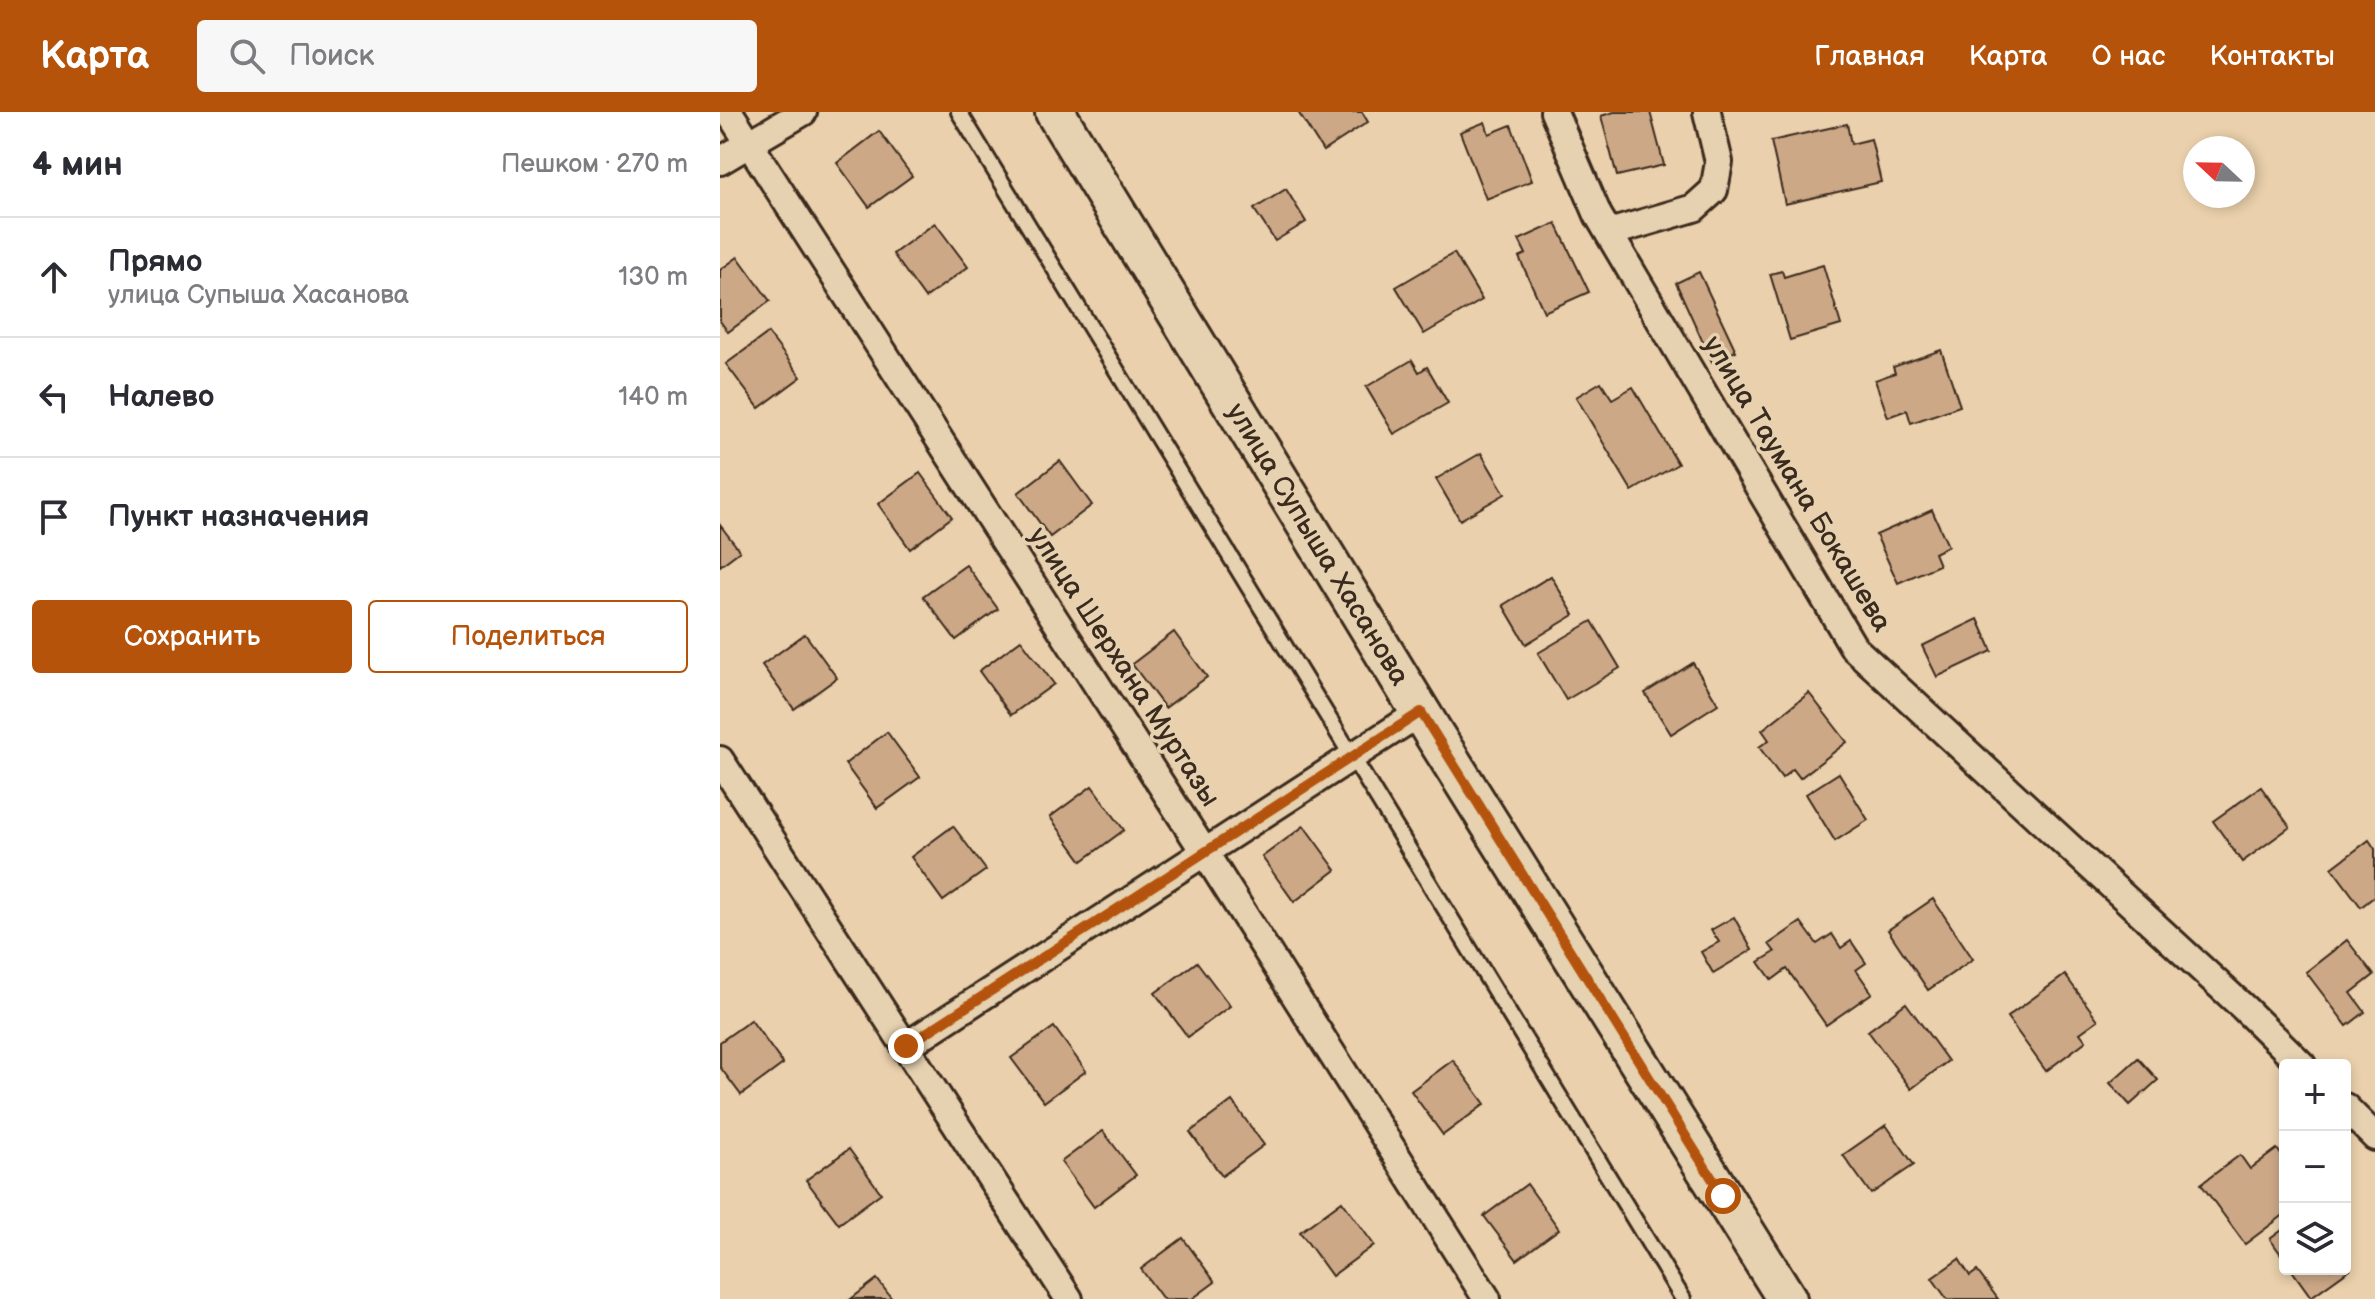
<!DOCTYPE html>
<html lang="ru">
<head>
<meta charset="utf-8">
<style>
	body { margin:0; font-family:"Balsamiq Sans",sans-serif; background:#f7f7f7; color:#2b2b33 }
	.controls { position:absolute; right:24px; bottom:24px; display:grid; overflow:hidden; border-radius:8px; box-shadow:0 4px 12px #0003 }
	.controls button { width:72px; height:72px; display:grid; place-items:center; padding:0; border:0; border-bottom:2px solid #e1e1e2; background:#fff; color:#2b2b33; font:40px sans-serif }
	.compass { position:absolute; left:1463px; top:24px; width:72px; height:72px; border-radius:50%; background:#fff; box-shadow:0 4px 12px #0003; rotate:292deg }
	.stop { position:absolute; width:24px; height:24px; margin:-18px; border:6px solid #b45309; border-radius:50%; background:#fff }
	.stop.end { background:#b45309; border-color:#fff; box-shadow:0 2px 8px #0008 }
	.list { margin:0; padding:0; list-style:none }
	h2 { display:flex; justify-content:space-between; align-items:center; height:104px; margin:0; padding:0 32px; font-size:34px }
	h2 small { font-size:26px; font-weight:400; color:#7c7c81 }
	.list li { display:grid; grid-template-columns:52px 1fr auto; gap:24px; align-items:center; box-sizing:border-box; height:120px; padding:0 32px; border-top:2px solid #e1e1e2 }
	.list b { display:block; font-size:30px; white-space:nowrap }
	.list p { margin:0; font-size:26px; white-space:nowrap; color:#7c7c81 }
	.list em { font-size:26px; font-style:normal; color:#7c7c81 }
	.actions { display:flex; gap:16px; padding:24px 32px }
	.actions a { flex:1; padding:18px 0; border:2px solid #b45309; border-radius:8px; text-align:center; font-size:28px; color:#b45309 }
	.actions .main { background:#b45309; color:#fff }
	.icon { flex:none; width:44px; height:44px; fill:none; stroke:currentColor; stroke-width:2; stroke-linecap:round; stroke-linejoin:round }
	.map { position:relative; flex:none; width:1655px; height:1187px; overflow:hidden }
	header { display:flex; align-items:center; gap:48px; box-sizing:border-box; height:112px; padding:0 40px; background:#b45309; color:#fff }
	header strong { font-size:38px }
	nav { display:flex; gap:44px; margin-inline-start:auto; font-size:28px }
	.search { width:560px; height:72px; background:#f7f7f7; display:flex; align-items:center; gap:20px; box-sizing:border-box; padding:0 28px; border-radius:8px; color:#7c7c81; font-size:30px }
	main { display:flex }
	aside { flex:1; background:#fff }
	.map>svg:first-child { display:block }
</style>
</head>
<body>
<header>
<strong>Карта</strong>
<div class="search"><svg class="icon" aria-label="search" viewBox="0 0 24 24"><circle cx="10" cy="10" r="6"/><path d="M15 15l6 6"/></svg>Поиск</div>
<nav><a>Главная</a><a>Карта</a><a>О нас</a><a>Контакты</a></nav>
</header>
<main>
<aside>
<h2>4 мин<small>Пешком · 270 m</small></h2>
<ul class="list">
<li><svg class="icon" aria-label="ahead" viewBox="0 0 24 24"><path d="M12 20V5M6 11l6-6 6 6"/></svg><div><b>Прямо</b><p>улица Супыша Хасанова</p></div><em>130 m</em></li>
<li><svg class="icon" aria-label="left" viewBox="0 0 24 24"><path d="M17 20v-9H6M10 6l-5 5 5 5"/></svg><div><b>Налево</b></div><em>140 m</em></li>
<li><svg class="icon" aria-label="arrive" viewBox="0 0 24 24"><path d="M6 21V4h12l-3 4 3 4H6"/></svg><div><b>Пункт назначения</b></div></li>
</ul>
<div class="actions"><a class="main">Сохранить</a><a>Поделиться</a></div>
</aside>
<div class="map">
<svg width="1655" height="1187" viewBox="0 0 1655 1187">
	<rect width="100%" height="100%" fill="#ead0ac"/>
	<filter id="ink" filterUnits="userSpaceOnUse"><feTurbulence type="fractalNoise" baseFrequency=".0125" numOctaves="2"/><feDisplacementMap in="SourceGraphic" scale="16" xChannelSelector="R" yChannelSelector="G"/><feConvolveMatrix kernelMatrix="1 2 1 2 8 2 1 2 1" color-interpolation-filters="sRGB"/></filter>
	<g filter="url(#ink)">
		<g fill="#cca887" stroke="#3b2a1e" stroke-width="2">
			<polygon points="578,0 642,0 648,10 603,39"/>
			<polygon points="894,0 930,0 944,53 897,64 881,4"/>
			<polygon points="765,10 769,22 791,13 812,69 766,87 740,20"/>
			<polygon points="1127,12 1131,32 1151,27 1161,70 1065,92 1051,29"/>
			<polygon points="159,19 192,64 149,95 117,51"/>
			<polygon points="566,77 586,110 555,129 534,97"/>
			<polygon points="215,111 248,155 205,186 173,142"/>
			<polygon points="836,111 869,180 824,200 799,145 806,142 799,128"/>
			<polygon points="734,141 762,188 704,222 676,175"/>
			<polygon points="18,145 50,189 8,220 0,209 0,158"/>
			<polygon points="1103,153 1121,213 1070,228 1050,162 1062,159 1064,165"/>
			<polygon points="979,160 1016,239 992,250 956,171"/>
			<polygon points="48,221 81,265 39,296 6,252"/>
			<polygon points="1221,238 1240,294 1191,311 1187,298 1168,305 1155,268 1175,261 1173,255"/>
			<polygon points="692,248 699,260 707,255 728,291 674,322 646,275"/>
			<polygon points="881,270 892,287 913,275 958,352 912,379 856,285"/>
			<polygon points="761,341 785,382 740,408 716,367"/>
			<polygon points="340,349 372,393 330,425 298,381"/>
			<polygon points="200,361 232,405 190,437 158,392"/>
			<polygon points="1212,398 1228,434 1214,441 1219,453 1178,471 1156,423"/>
			<polygon points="0,413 20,439 0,454"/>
			<polygon points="246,453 278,497 236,528 203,484"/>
			<polygon points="831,464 854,503 806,532 783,493"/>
			<polygon points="1258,507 1272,539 1217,565 1202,534"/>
			<polygon points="872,509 900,556 846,588 818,541"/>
			<polygon points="454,520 487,565 445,596 412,552"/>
			<polygon points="85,522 117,566 74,597 42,553"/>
			<polygon points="301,528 334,572 291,603 259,559"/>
			<polygon points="973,551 998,592 951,622 925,581"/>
			<polygon points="1089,581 1127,630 1080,666 1073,657 1062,666 1039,635 1049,628 1042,618"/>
			<polygon points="167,620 200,665 157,696 125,652"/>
			<polygon points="1119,661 1148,708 1115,729 1086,682"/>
			<polygon points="372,674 404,718 362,749 330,705"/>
			<polygon points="1541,675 1570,715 1522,750 1493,709"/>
			<polygon points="233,714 266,758 223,789 191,745"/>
			<polygon points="584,714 616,758 574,790 542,745"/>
			<polygon points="1649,728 1655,737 1655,784 1641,795 1612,756"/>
			<polygon points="1213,787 1253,847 1208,878 1168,818"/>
			<polygon points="1014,805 1032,838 993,861 981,840 999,830 991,818"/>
			<polygon points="1081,810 1097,832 1112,822 1121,836 1131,829 1146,851 1136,858 1152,881 1106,913 1067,857 1052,868 1039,850 1055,840 1049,832"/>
			<polygon points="1627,828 1654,863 1631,881 1645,900 1627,914 1586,860"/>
			<polygon points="477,850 510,894 468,925 435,881"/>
			<polygon points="1345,863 1378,908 1360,921 1366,929 1326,959 1287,905"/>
			<polygon points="1186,891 1228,949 1191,977 1148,919"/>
			<polygon points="31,908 63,952 21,983 0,955 0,930"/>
			<polygon points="334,915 366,959 324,990 291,946"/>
			<polygon points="1418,946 1438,968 1410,993 1390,971"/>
			<polygon points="733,948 765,992 723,1023 691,979"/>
			<polygon points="512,989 544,1033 502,1064 470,1020"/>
			<polygon points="1166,1013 1194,1053 1151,1082 1123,1043"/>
			<polygon points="383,1019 416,1063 374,1095 341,1050"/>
			<polygon points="129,1037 161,1081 119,1112 86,1068"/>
			<polygon points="1557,1037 1565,1048 1565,1102 1525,1132 1481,1072 1520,1043 1530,1057"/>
			<polygon points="807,1072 839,1117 797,1148 764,1104"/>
			<polygon points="622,1089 654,1133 612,1164 580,1120"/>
			<polygon points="1565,1116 1565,1148 1550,1127"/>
			<polygon points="463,1126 495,1170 472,1187 443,1187 421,1157"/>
			<polygon points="1239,1147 1250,1164 1257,1159 1278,1187 1227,1187 1212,1166"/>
			<polygon points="1625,1150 1630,1157 1591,1185 1571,1157 1625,1157"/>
			<polygon points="157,1167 172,1187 131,1187"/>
		</g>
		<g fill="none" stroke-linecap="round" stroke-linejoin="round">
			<g stroke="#3b2a1e" stroke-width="20">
				<polyline id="lane" points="239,0 963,1187"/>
			</g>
			<g stroke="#3b2a1e" stroke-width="32">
				<g id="street">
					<polyline points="9,0 485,741 767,1187"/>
					<polyline points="834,0 878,103 1134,536 1524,896 1582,953"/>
					<polyline points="0,49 83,0"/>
					<polyline points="889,121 974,96 994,78 999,50 987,0"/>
					<polyline points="0,648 349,1187"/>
					<polyline points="186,934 701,600"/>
					<polyline points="1625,995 1655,1025"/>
				</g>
			</g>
			<g stroke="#3b2a1e" stroke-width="44">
				<g id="secondary">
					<path id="s1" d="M335,0l380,624 352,563"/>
				</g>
			</g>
			<use href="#lane" stroke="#e6d1b0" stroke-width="14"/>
			<use href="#street" stroke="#e6d1b0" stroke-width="26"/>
			<use href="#secondary" stroke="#e6d1b0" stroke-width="38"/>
		</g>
	</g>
	<g fill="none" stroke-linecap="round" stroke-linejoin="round" filter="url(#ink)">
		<polyline stroke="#b45309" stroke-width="10" points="186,934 701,600 1003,1084"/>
	</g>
	<g text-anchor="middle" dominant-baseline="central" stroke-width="7" stroke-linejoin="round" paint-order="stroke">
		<g font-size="28" fill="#3b2a1e" stroke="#e6d1b0">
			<text transform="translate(1077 372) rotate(59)">улица Таумана Бокашева</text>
			<text stroke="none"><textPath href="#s1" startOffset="506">улица Супыша Хасанова</textPath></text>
			<text transform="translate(404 555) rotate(57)">улица Шерхана Муртазы</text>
		</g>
	</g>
</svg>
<div class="controls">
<button>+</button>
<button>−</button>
<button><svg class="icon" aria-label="layers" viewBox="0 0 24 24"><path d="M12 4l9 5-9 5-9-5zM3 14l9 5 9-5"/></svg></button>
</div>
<svg class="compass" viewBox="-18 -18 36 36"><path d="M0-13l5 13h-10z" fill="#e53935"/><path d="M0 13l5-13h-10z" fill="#7c7c81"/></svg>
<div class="stop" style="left:1003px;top:1084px"></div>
<div class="stop end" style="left:186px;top:934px"></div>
</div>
</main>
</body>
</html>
